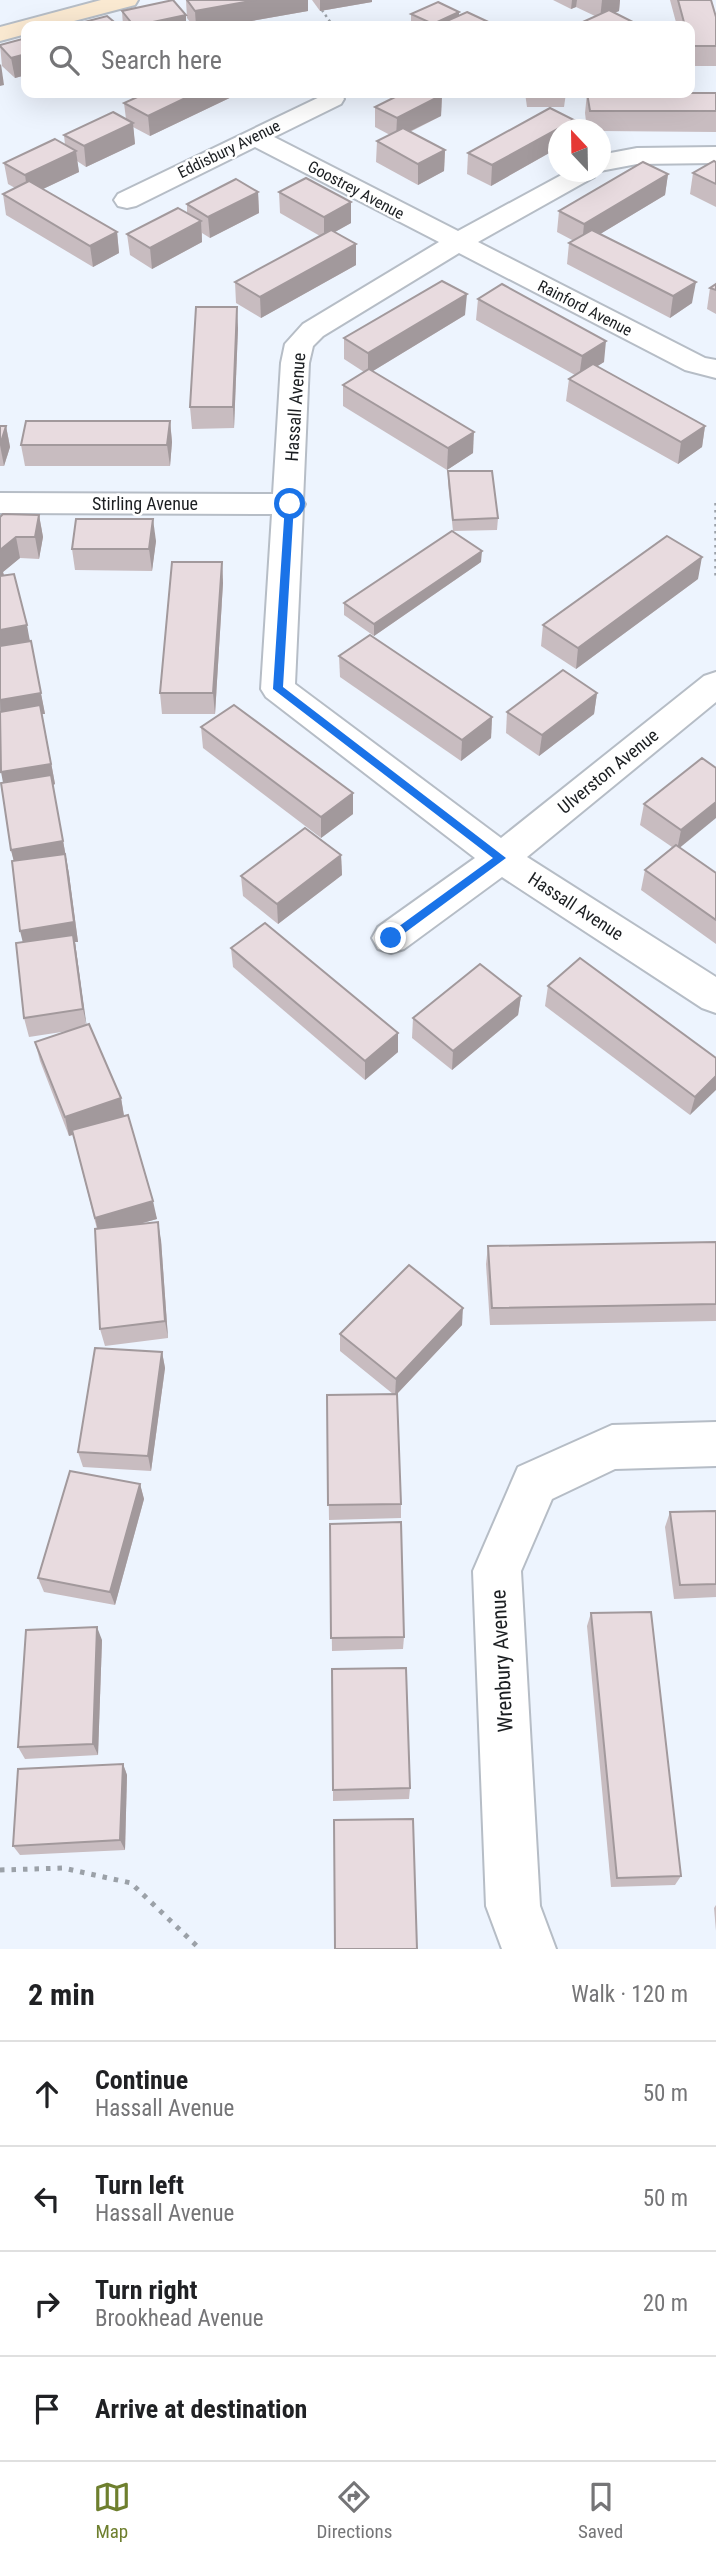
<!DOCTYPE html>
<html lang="en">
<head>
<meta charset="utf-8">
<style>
	body { margin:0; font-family:"Roboto Condensed",sans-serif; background:#f2f2f2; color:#202124 }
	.compass { position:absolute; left:548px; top:119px; width:63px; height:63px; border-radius:50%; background:#fff; box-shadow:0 7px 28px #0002; rotate:338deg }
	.stop { position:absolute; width:21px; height:21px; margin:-16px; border:5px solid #1a73e8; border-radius:50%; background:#fff }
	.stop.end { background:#1a73e8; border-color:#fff; box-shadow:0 2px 7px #0008 }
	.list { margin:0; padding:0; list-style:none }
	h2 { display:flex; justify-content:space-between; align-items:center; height:91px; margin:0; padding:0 28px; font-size:30px }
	h2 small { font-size:23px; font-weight:400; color:#757577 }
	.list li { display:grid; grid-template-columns:46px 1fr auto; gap:21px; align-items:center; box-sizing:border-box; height:105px; padding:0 28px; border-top:2px solid #e0e0e0 }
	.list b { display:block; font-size:26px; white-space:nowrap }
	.list p { margin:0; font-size:23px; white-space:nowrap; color:#757577 }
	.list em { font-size:23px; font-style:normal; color:#757577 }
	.icon { flex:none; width:38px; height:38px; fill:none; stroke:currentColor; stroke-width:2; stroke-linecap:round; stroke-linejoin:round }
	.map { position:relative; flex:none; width:716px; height:1949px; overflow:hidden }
	.search { position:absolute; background:#fff; box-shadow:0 7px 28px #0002; left:21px; right:21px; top:21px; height:77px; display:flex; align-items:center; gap:18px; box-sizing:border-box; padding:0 24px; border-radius:14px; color:#757577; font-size:26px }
	.sheet { height:511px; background:#fff }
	nav { display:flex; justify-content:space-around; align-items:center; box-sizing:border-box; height:98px; border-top:2px solid #e0e0e0; background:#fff; font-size:19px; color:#757577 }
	nav a { display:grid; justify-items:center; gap:4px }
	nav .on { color:#6e7f2e }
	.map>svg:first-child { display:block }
</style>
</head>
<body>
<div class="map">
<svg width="716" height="1949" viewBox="0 0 716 1949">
	<rect width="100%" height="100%" fill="#edf4fe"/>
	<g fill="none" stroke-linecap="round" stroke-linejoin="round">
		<g stroke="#b6bdc6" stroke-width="4">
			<g id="street">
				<polygon points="328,93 341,94 344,99 341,104 274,137 458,231 567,172 597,172 594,177 478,242 705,358 716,360 716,378 685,370 459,253 323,336 313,346 309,363 303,501 305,504 303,508 295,684 501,838 704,676 716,672 716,702 527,857 716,977 716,1013 702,1008 502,877 404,949 391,953 378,949 372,938 378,927 475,858 266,697 261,689 272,514 0,513 0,493 273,494 281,363 285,344 303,324 439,242 255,147 136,206 127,208 118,206 114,200 118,194"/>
				<polygon points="716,147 716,163 637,164 600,171 600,155 637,148"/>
				<polygon points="716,1422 716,1466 615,1469 552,1499 521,1571 540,1906 556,1949 502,1949 486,1906 473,1571 518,1467 612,1425"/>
			</g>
		</g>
		<g stroke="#b6bdc6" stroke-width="4">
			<polygon id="secondary" points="101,0 138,0 135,5 55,26 26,26 26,34 0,41 0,27"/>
		</g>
		<polyline stroke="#9ba1a8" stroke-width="2.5" stroke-dasharray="2.5 3.5" stroke-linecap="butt" points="315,0 333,26"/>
		<polyline stroke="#9ba1a8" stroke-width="3.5" stroke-dasharray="2.5 4.5" stroke-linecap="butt" points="716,503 716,580"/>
		<polyline stroke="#9ba1a8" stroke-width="5" stroke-dasharray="4.5 7" stroke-linecap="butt" points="0,1870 63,1868 131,1883 200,1949"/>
		<use href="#street" fill="#fff" fill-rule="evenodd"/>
		<use href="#secondary" fill="#fae9d1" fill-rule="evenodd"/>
	</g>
	<g fill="#c8bcc0">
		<polygon points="186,0 308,0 308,11 223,26 193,26 187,18"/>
		<polygon points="312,0 372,0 372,2 320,11"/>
		<polygon points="553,0 620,0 619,11 614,13 637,24 637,26 574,26 595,16 576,7 571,9"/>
		<polygon points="670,0 711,0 716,17 716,66 690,66 690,26 677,26"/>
		<polygon points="122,11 186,15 186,26 123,26"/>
		<polygon points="411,14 459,15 497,26 414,26 411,25"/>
		<polygon points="26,38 26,75 15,78 2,66 0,45"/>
		<polygon points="146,93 240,93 150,136 133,127 135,144 86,167 77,161 79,172 43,189 117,232 119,253 93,267 6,215 3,194 15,188 8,184 4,163 65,145 64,135 126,119 124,103"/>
		<polygon points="525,93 566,93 564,107 527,107"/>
		<polygon points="587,93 716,93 716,132 600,131 600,130 587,130 585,113"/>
		<polygon points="442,95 441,116 410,132 445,150 444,171 418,185 376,162 377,141 390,135 375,127 375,107"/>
		<polygon points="558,130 558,148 491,186 467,174 468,153"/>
		<polygon points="716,162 716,207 690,194 693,173"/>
		<polygon points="668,174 665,195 600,234 692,303 670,318 567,264 569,243 574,241 557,232 559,211"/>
		<polygon points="258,192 259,213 210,238 202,233 202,242 152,269 130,255 127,234 187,213 187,204"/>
		<polygon points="279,192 351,223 335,232 356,244 356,265 261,318 236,303 235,282 320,236 280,213"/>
		<polygon points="716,284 716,314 707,309 710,288"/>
		<polygon points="478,299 604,362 597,366 705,426 702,447 678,464 566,401 569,379 575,375 476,320"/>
		<polygon points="465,315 373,371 473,453 447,470 343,406 343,385 364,372 344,359 344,338"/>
		<polygon points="238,328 234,428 192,429 190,407"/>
		<polygon points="170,421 172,442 170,466 25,466 21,445"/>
		<polygon points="0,426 6,426 10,447 4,466 0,466"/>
		<polygon points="448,471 498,518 497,530 453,531 448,483"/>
		<polygon points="39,515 43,537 39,559 20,558 3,572 30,641 45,714 42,714 55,784 53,785 69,874 78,942 75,942 86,1025 121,1098 124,1116 157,1219 139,1224 161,1240 168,1338 105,1346 100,1329 97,1229 73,1135 69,1136 40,1061 35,1042 68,1031 29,1037 24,1018 23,942 14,861 11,850 3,783 0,517"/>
		<polygon points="156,541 152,571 75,570 72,549"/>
		<polygon points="222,562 223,583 215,714 162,714 160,693"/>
		<polygon points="481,562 374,636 344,615 344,603"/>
		<polygon points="698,579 576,669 541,646 543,625"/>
		<polygon points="339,656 492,717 491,738 461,761 340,677"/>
		<polygon points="597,693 594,714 539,756 506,733 507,712"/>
		<polygon points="201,727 353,814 321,838 203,748"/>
		<polygon points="702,758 680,848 716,873 716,944 641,890 645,870 672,847 640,825 644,804"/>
		<polygon points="341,855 342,875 278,924 243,896 241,876"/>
		<polygon points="231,948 398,1033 398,1052 365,1080 233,967"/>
		<polygon points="548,986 716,1058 690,1115 545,1006"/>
		<polygon points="521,996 518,1015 452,1070 412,1038 413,1018"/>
		<polygon points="716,1242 716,1321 490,1325 486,1264 488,1246"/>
		<polygon points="462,1325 397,1394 401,1504 401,1518 329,1520 327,1395 393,1394 340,1351 340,1334"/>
		<polygon points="162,1352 165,1368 151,1471 83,1467 78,1452"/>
		<polygon points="140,1484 144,1499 115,1605 44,1592 38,1578"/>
		<polygon points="716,1511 716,1597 674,1599 665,1527 670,1512"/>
		<polygon points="330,1524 404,1637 403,1649 332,1651"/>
		<polygon points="591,1613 681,1876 675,1885 611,1887 587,1626"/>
		<polygon points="102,1640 98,1755 25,1759 18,1747"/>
		<polygon points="123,1764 127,1775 125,1850 20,1855 13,1846"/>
		<polygon points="410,1788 409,1799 333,1801 333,1790"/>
		<polygon points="716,1905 716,1931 714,1908"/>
	</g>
	<g fill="#a2999c">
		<polygon points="256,0 308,0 308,11 223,26 196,26 195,11"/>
		<polygon points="320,0 372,0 372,2 320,11"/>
		<polygon points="572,0 577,0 576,7 571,9"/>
		<polygon points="602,0 620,0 619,11 600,19"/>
		<polygon points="459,12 459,23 440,24 439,26 433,26 433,24"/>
		<polygon points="186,15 186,26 134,26"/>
		<polygon points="26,54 26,75 15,78 11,58"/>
		<polygon points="1,64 4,85 0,86 0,65"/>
		<polygon points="196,93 240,93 150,136 148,116"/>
		<polygon points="442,95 441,116 396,138 397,118"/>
		<polygon points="574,120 573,130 558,130 558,148 491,186 492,165"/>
		<polygon points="133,123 135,144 86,167 84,146"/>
		<polygon points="445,150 444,171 418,185 418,164"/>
		<polygon points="76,151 79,172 28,196 25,175"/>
		<polygon points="668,174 665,195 582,245 584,224"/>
		<polygon points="258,192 259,213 210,238 208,217"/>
		<polygon points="351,202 351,223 324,238 324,217"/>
		<polygon points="201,221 202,242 152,269 150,248"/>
		<polygon points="117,232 119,253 93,267 90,246"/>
		<polygon points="356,244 356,265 261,318 260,297"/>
		<polygon points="696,282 692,303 670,318 673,296"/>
		<polygon points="467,294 465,315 368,374 368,353"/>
		<polygon points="237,307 238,328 234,428 233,407"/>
		<polygon points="606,341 604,362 579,378 582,356"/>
		<polygon points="170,421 172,442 170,466 167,445"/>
		<polygon points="6,426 10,447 4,466 0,445"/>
		<polygon points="705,426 702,447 678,464 681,442"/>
		<polygon points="474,432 473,453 447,470 448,448"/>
		<polygon points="39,515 43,537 39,559 35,537"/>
		<polygon points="153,519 156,541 152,571 149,549"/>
		<polygon points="16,537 20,558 3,572 6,586 0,587 0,550"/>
		<polygon points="482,551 481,562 374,636 374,624"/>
		<polygon points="702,557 698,579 576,669 578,648"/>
		<polygon points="222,562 223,583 215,714 213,693"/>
		<polygon points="27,625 31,647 0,652 0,630"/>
		<polygon points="31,641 45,714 42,714 55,784 53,785 69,874 78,942 75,942 87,1028 83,1009 25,951 20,931 16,870 11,850 5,793 1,772 0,700"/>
		<polygon points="597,693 594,714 539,756 542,735"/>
		<polygon points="492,717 491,738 461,761 462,740"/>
		<polygon points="353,793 353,814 321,838 321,817"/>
		<polygon points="716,802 716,818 677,850 681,830"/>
		<polygon points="341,855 342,875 278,924 277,904"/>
		<polygon points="521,996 518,1015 452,1070 453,1051"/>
		<polygon points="398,1033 398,1052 365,1080 365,1061"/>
		<polygon points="716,1076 716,1090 690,1115 695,1097"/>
		<polygon points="121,1098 124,1116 69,1136 65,1117"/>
		<polygon points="153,1201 157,1219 99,1235 95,1218"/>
		<polygon points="158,1222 161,1240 168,1338 165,1321"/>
		<polygon points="463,1308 462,1325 395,1396 396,1379"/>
		<polygon points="162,1352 165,1368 151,1471 148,1456"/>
		<polygon points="140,1484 144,1499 115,1605 110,1592"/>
		<polygon points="97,1627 102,1640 98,1755 93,1744"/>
		<polygon points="123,1764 127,1775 125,1850 120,1840"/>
	</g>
	<g fill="#e8dbdf" stroke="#a2999c" stroke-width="2">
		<polygon points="173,0 186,15 134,26 122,11"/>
		<polygon points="187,0 256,0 195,11"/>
		<polygon points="678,0 711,0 716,17 716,46 691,46 690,26 685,26"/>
		<polygon points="438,2 459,12 433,24 411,14"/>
		<polygon points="609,10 637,24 631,26 574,26"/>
		<polygon points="467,12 497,26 444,26 440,24"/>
		<polygon points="107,16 119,26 69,26"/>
		<polygon points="26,38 26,54 11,58 0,46 0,45"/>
		<polygon points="146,93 196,93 148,116 124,103"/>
		<polygon points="403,93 437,93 442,95 397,118 375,107"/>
		<polygon points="587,93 716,93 716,111 590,111"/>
		<polygon points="550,108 574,120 492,165 468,153"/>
		<polygon points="113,112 133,123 84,146 64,135"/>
		<polygon points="403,128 445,150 418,164 377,141"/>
		<polygon points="55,139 76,151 25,175 4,163"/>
		<polygon points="714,161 716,162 716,184 693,173"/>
		<polygon points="643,162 668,174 584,224 559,211"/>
		<polygon points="306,178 351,202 324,217 279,192"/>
		<polygon points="236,179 258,192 208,217 187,204"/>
		<polygon points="29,181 117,232 90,246 3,194"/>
		<polygon points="178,208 201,221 150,248 127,234"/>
		<polygon points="331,230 356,244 260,297 235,282"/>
		<polygon points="592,230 696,282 673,296 569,243"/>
		<polygon points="442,281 467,294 368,353 344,338"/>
		<polygon points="502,284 606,341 582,356 478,299"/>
		<polygon points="716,284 716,290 710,288"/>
		<polygon points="196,307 237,307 233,407 190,407"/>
		<polygon points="593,364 705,426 681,442 569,379"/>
		<polygon points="369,369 474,432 448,448 343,385"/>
		<polygon points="26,421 170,421 167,445 21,445"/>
		<polygon points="0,426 6,426 0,445"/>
		<polygon points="448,471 492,471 498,518 453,520"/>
		<polygon points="3,514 39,515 35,537 16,537 0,550 0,517"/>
		<polygon points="76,519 153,519 149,549 72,549"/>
		<polygon points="452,531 482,551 374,624 344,603"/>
		<polygon points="667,536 702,557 578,648 543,625"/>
		<polygon points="172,562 222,562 213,693 160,693"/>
		<polygon points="14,574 27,625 0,630 0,576"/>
		<polygon points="370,635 492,717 462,740 339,656"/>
		<polygon points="31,641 41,693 0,700 0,646"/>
		<polygon points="563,670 597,693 542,735 507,712"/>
		<polygon points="40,705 51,764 1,772 0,712"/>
		<polygon points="234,705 353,793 321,817 201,727"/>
		<polygon points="702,758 716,768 716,802 681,830 644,804"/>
		<polygon points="51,775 63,841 11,850 1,783"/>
		<polygon points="305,828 341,855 277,904 241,876"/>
		<polygon points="676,845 716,873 716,920 645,870"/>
		<polygon points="65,854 74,922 20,931 12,861"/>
		<polygon points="265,923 398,1033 365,1061 231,948"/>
		<polygon points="73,935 83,1009 24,1018 16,943"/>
		<polygon points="580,958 716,1058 716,1076 695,1097 548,986"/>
		<polygon points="480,964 521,996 453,1051 413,1018"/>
		<polygon points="89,1024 121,1098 65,1117 35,1042"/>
		<polygon points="128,1115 153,1201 95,1218 72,1130"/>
		<polygon points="158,1222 165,1321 100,1329 95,1229"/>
		<polygon points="716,1242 716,1304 492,1308 488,1246"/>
		<polygon points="409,1265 463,1308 396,1379 340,1334"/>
		<polygon points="95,1348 162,1352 148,1456 78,1452"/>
		<polygon points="397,1394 401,1504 328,1505 327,1395"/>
		<polygon points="70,1471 140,1484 110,1592 38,1578"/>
		<polygon points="716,1511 716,1584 680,1585 670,1512"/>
		<polygon points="401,1522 404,1637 331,1638 330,1524"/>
		<polygon points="651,1612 681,1876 617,1878 591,1613"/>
		<polygon points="97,1627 93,1744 18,1747 26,1630"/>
		<polygon points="406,1668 410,1788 333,1790 332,1669"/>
		<polygon points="123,1764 120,1840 13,1846 18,1769"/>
		<polygon points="413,1819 417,1949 335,1949 334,1820"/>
	</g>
	<polygon fill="#1a73e8" points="290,501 294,504 283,687 506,858 391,943 387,941 387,935 493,858 273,689 285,504"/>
	<g text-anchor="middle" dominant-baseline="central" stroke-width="5" stroke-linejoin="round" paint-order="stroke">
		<g font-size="16" fill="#1b1e21" stroke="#fff">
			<text transform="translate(229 149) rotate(-26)">Eddisbury Avenue</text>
			<text transform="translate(356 190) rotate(28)">Goostrey Avenue</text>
			<text transform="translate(585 308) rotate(27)">Rainford Avenue</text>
		</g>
		<g font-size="18" fill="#1b1e21" stroke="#fff">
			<text transform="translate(295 407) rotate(-86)">Hassall Avenue</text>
			<text x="145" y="503">Stirling Avenue</text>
			<text transform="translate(608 771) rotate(-39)">Ulverston Avenue</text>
			<text transform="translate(576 906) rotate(33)">Hassall Avenue</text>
		</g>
		<g font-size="21" fill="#1b1e21" stroke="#fff">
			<text transform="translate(502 1661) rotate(-93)">Wrenbury Avenue</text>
		</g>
	</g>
</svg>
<svg class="compass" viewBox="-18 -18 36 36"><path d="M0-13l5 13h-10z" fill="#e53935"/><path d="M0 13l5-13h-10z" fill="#757577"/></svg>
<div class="stop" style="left:290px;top:504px"></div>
<div class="stop end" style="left:391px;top:938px"></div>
<div class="search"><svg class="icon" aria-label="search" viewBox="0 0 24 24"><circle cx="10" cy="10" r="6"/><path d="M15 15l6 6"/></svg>Search here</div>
</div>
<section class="sheet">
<h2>2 min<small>Walk · 120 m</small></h2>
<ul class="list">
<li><svg class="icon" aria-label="ahead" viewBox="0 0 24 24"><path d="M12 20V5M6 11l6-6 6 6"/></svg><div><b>Continue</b><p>Hassall Avenue</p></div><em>50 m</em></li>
<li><svg class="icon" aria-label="left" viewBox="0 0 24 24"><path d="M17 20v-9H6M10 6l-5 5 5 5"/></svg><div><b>Turn left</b><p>Hassall Avenue</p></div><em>50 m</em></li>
<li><svg class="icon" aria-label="right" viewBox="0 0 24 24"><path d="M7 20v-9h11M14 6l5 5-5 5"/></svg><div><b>Turn right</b><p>Brookhead Avenue</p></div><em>20 m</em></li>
<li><svg class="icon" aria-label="arrive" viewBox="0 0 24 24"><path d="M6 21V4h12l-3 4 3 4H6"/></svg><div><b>Arrive at destination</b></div></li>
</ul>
</section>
<nav>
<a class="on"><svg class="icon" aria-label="map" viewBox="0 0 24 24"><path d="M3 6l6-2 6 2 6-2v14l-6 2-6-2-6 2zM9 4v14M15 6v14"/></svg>Map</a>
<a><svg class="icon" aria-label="directions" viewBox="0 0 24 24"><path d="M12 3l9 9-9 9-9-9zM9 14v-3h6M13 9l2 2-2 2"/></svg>Directions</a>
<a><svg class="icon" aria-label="saved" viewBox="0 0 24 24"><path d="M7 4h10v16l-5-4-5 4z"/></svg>Saved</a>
</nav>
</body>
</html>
